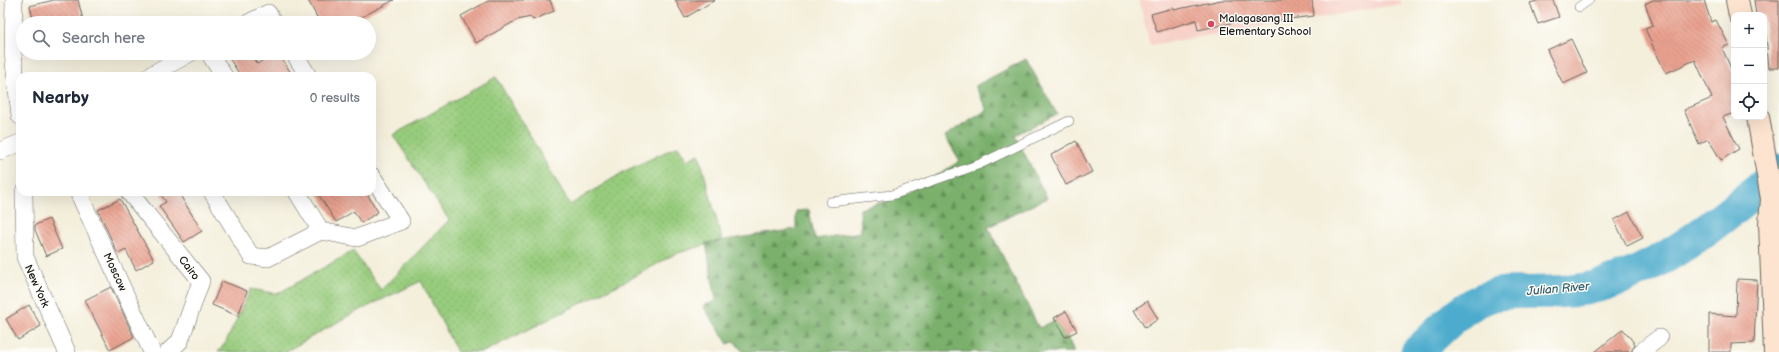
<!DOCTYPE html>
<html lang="en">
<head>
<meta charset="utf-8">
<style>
	body { margin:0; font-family:"Balsamiq Sans",sans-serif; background:#f2f2f3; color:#1f2937 }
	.controls { position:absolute; right:12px; top:12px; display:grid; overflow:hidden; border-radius:8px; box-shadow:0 4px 16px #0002 }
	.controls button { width:36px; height:36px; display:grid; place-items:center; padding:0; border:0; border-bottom:1px solid #e0e1e3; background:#fff; color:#1f2937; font:20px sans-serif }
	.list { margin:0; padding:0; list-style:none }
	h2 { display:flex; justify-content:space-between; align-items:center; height:52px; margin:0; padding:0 16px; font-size:17px }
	h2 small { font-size:13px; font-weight:400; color:#747a83 }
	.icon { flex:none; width:22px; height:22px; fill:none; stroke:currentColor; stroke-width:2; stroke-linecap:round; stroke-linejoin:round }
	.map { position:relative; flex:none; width:1779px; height:352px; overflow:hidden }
	.search { position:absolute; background:#fff; box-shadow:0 4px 16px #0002; left:16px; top:16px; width:360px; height:44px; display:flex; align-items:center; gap:10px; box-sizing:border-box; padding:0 14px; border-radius:22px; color:#747a83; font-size:15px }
	.panel { position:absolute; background:#fff; box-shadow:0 4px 16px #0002; left:16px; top:72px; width:360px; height:124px; border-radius:12px }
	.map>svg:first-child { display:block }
</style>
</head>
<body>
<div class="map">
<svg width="1779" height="352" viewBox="0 0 1779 352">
	<defs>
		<pattern id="grass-dots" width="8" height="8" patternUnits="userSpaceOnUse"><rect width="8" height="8" fill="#98cc7d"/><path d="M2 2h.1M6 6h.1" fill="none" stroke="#82af6b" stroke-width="1.8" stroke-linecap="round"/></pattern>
		<pattern id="forest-firs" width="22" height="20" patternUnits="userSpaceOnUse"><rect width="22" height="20" fill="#7ab06c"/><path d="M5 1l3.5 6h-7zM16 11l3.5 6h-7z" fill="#638e58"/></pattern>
		<pattern id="building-back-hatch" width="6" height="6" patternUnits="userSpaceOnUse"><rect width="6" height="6" fill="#e9a18f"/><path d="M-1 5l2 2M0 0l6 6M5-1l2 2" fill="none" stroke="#c78a7b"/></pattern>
	</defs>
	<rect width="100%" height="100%" fill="#fdfcf7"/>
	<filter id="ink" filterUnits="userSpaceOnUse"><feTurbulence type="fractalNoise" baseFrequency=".025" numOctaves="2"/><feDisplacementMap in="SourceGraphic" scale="8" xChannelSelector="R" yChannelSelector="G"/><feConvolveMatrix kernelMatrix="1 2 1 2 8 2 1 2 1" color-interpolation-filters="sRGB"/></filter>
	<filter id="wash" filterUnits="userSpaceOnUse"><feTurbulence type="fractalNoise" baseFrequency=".012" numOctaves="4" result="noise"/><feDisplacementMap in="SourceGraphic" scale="16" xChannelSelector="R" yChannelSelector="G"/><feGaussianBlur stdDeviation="0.9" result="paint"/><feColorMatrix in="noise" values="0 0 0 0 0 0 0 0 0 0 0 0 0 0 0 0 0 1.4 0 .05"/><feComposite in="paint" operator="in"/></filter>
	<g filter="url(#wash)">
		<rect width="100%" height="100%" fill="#f4efdb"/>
		<polygon fill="#f7d1c8" points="1139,0 1400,0 1402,4 1150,45"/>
		<polygon fill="url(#grass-dots)" stroke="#5a744c" points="496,77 570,205 625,171 678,146 687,160 699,154 722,240 675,254 630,279 483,352 457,352 421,281 350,315 285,352 218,352 226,342 251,289 277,294 353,251 381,290 449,220 393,135"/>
		<polygon fill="url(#forest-firs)" stroke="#4b6644" points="1026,59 1057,114 1015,135 1047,198 988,227 1039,328 1060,318 1074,352 743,352 734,341 728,344 703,306 716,301 706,243 796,229 796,211 809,210 815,239 861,232 860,209 903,196 960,161 945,136 987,110 975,86"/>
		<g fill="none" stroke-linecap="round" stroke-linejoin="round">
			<path stroke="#4eaccd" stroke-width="33" d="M1417,352c26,-23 51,-56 89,-59 26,-2 53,1 79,-4 58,-11 110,-49 155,-85 14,-11 27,-21 39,-34"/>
		</g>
		<g id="blocks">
			<g fill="url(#building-back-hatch)">
				<polygon points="54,0 78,0 83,20 72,23 34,23 30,6"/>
				<polygon points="308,0 394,0 350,23 320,23"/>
				<polygon points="490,0 550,0 554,11 533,20 531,17 517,20 476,43 461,16"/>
				<polygon points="675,0 715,0 685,18"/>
				<polygon points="1221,0 1312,0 1314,16 1265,22 1264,16 1198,30 1196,20 1157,32 1151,14 1173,8 1174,10"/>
				<polygon points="1540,0 1553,0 1559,17 1538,24 1530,3"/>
				<polygon points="1653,0 1704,0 1711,22 1716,20 1729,45 1722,48 1734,75 1734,113 1723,117 1739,149 1721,160 1708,139 1699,144 1684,110 1712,98 1695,60 1666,73 1654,49 1645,28 1653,25 1645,4"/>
				<polygon points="1754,0 1779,0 1779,68 1769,68 1764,15 1756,15"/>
				<polygon points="1571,39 1587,73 1563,84 1547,50"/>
				<polygon points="237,53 250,53 257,64 274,53 278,53 293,76 237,76 240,75 229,58"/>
				<polygon points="1076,141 1092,172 1066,185 1051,155"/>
				<polygon points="159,192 178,192 202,231 184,242 159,206 166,202"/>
				<polygon points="317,192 366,192 378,212 361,223 354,211 336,222"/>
				<polygon points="120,199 154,260 136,270 126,250 118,254 98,210"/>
				<polygon points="1629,212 1643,238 1627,246 1614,220"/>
				<polygon points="49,219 62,249 46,256 35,230 35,225"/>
				<polygon points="1737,279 1757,280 1754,343 1731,344 1731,352 1709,352 1709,314 1736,316"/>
				<polygon points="222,281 247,291 238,316 212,305"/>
				<polygon points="111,287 134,337 110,350 85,300"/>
				<polygon points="1147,301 1158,319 1145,328 1134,310"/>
				<polygon points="29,305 41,326 18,340 6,319"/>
				<polygon points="1066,311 1077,331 1065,337 1054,318"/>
				<polygon points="1623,329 1635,344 1631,352 1595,352"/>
			</g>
		</g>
	</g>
	<g filter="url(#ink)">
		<use href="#blocks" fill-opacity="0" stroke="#68665f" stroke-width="1"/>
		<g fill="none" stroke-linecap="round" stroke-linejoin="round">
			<g stroke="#68665f" stroke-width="10">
				<g id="lane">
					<polyline points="1579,7 1589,0"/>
					<polyline points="830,202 892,195 980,164 1069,121"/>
				</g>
			</g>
			<g stroke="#68665f" stroke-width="18">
				<g id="street">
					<polyline points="14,0 13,53 20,116"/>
					<polyline points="248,23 268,13 274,23"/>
					<polyline points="209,53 224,76"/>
					<polyline points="294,53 308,76"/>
					<polyline points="149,76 190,53"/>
					<polyline points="0,151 20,143"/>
					<polyline points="24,192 25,257 67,352"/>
					<polyline points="78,192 152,352"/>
					<polyline points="129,192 201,281 180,341 168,352"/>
					<polyline points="212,192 251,256 268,258 321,231 357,238 401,221 372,176"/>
					<polyline points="297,192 321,231"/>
					<polyline points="1641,352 1659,338"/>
				</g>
			</g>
			<g stroke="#68665f" stroke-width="24">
				<g id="secondary">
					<polyline points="1737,0 1740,15"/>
					<polyline points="1758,117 1772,199 1770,223 1775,352"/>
				</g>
			</g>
			<use href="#lane" stroke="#fff" stroke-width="9"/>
			<use href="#street" stroke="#fff" stroke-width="17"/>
			<use href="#secondary" stroke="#fde4d0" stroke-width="22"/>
		</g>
	</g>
	<circle fill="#d1495b" stroke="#fdfcf7" stroke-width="1.5" cx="1211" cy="24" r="4"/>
	<g text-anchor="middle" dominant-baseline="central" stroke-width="3" stroke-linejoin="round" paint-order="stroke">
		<g font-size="11" fill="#1c1c1c" stroke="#fdfcf7" text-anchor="start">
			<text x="1219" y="18">Malagasang III<tspan x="1219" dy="13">Elementary School</tspan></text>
		</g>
		<g font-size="11" fill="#1c1c1c" stroke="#fdfcf7">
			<text transform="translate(189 268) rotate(53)">Cairo</text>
			<text transform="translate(115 272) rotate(65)">Moscow</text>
			<text transform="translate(37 286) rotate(66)">New York</text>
		</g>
		<g font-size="12" font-style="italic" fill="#325d6c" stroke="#fdfcf7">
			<text transform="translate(1558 289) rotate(-5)">Julian River</text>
		</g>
	</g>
</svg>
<div class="controls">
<button>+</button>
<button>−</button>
<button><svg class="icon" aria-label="locate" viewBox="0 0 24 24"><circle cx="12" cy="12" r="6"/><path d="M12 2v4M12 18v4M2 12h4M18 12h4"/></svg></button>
</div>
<div class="search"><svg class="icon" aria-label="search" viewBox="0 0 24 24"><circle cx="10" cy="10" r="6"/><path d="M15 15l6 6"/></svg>Search here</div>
<section class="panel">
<h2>Nearby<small>0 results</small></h2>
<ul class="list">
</ul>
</section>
</div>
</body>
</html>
